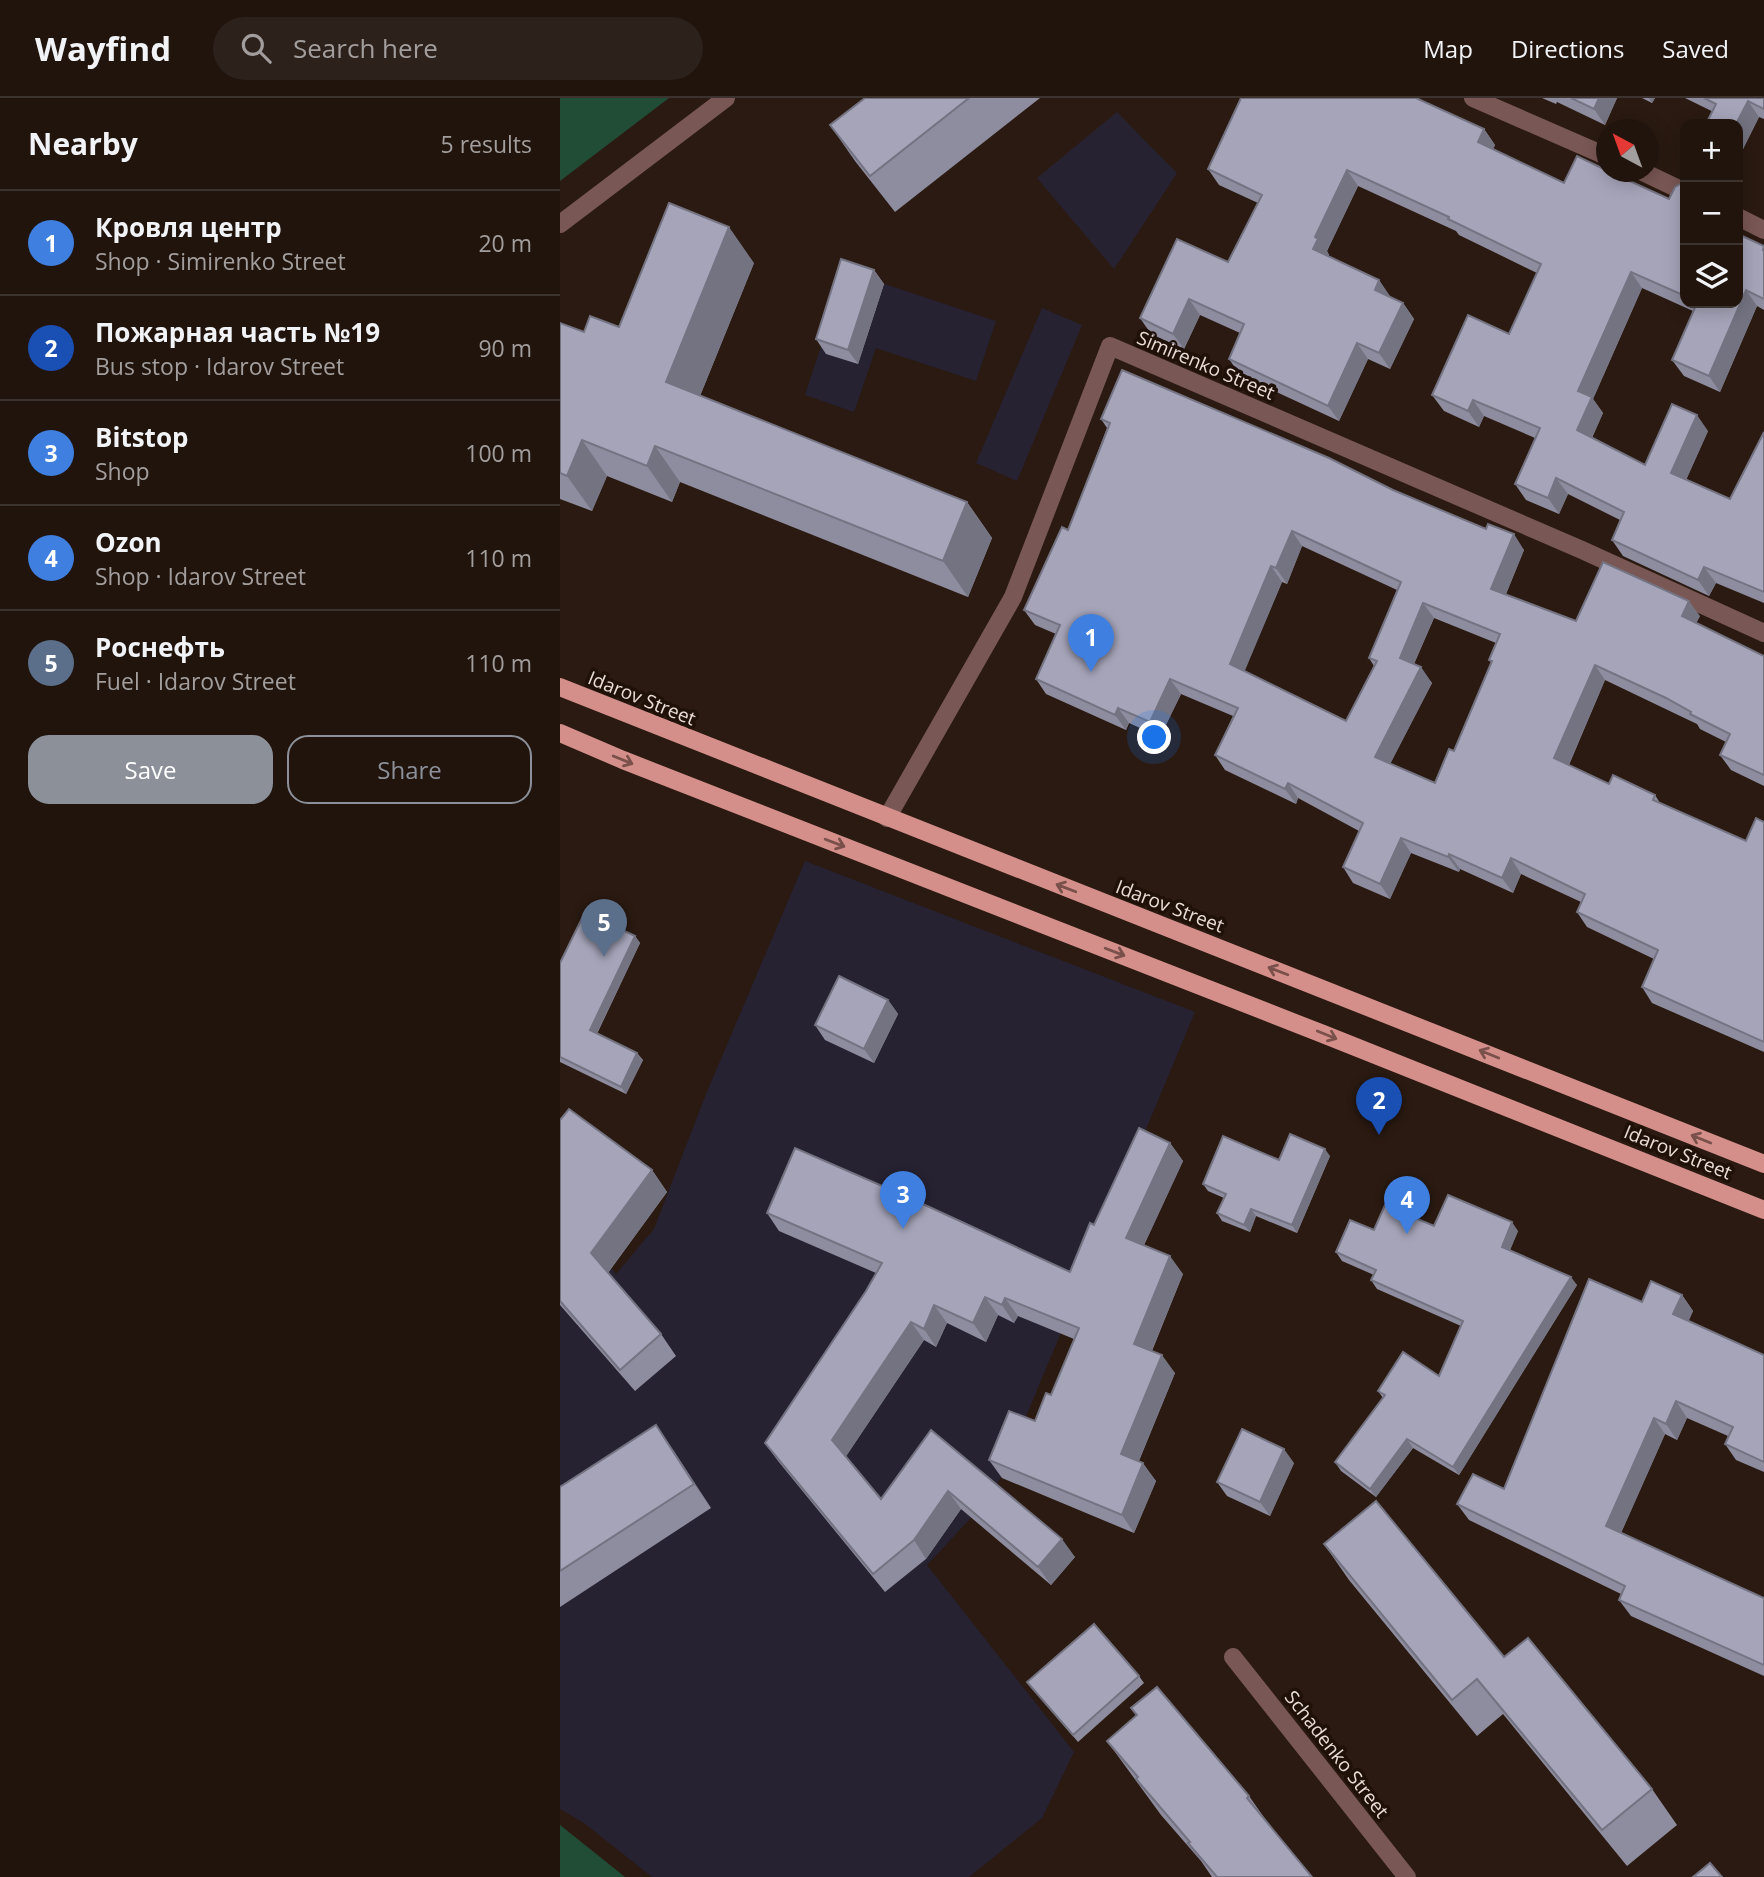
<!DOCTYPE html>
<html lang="en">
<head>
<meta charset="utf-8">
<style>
	body { margin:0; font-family:"Open Sans",sans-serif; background:#2d211b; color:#f1f3f6 }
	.controls { position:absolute; right:21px; top:21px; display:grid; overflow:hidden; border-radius:14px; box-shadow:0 4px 18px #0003 }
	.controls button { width:63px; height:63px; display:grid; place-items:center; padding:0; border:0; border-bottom:2px solid #3d332e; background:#20140d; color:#f1f3f6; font:35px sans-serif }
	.compass { position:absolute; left:1036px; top:21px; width:63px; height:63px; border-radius:50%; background:#20140d; box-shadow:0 4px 18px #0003; rotate:319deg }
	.you { position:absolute; left:595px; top:640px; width:24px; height:24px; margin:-18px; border:5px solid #fff; border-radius:50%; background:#1a73e8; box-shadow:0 0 0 10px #1a73e833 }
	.badge { display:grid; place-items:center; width:46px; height:46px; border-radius:50%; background:#8c9099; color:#fff; font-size:23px; font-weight:700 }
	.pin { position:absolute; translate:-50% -58px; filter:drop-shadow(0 2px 4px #0008) }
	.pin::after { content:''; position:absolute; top:37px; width:24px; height:21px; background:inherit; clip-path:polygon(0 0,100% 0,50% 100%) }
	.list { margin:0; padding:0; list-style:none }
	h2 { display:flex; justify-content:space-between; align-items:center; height:91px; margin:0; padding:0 28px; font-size:30px }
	h2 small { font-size:23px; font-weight:400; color:#a29e9d }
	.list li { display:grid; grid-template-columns:46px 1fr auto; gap:21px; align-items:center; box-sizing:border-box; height:105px; padding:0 28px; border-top:2px solid #3d332e }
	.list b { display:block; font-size:26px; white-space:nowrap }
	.list p { margin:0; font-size:23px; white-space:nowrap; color:#a29e9d }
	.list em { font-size:23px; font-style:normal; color:#a29e9d }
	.actions { display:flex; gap:14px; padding:21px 28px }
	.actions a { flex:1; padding:16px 0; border:2px solid #8c9099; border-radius:21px; text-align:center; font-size:24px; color:#8c9099 }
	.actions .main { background:#8c9099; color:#fff }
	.icon { flex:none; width:38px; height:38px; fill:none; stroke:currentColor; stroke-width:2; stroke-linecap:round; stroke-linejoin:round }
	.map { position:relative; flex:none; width:1204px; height:1779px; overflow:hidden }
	header { display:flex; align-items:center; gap:42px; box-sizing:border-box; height:98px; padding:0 35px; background:#20140d; border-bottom:2px solid #3d332e }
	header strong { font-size:33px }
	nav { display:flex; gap:38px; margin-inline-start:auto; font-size:24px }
	.search { width:490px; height:63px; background:#2d211b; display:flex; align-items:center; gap:18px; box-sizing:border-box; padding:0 24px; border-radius:38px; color:#a29e9d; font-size:26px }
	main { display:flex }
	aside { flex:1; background:#20140d }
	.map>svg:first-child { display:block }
</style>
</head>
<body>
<header>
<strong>Wayfind</strong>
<div class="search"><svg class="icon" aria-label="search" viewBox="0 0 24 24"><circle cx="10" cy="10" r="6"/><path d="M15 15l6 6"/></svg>Search here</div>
<nav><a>Map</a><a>Directions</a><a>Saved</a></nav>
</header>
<main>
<aside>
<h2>Nearby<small>5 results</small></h2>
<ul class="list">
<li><span class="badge" style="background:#3f7fe0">1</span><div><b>Кровля центр</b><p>Shop · Simirenko Street</p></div><em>20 m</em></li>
<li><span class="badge" style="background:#1a4fb4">2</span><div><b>Пожарная часть №19</b><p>Bus stop · Idarov Street</p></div><em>90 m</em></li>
<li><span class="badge" style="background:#3f7fe0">3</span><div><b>Bitstop</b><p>Shop</p></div><em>100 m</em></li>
<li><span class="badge" style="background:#3f7fe0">4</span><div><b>Ozon</b><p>Shop · Idarov Street</p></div><em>110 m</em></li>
<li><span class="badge" style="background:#5c6f8a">5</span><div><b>Роснефть</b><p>Fuel · Idarov Street</p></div><em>110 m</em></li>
</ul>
<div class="actions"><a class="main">Save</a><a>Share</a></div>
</aside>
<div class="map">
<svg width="1204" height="1779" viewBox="0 0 1204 1779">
	<rect width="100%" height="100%" fill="#2a1a11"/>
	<g fill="#272232">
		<polygon points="557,14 617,75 554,171 477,80"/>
		<polygon points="286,173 436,223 416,283 316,250 294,314 245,297"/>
		<polygon points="482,210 522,227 457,383 416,365"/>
		<polygon points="245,763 635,914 434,1395 367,1467 514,1654 482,1720 409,1779 92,1779 24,1725 0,1711 0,1104 56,1176 94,1131 146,996"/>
	</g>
	<g fill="#214d37">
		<polygon points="0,0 109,0 0,83"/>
		<polygon points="0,1727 65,1779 0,1779"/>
	</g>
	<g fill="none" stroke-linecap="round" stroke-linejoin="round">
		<g stroke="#795754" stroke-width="18">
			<polyline points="913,0 1046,58"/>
			<polyline points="1083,74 1125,94"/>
			<polyline points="1178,119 1204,132"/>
			<polyline points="0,126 166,0"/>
			<polyline points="327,720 453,499 550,248 1022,452 1204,535"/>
			<polyline points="673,1559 847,1779"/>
		</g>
		<g stroke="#d58f8b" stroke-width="18">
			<polyline points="0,589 1204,1066"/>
			<polyline points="0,635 63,662 763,936 1204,1112"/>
		</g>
	</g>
	<g fill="#8e8d9f" fill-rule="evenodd">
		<polygon points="305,0 480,0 335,114 295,63 270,27"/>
		<polygon points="982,0 1057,0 1045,27 997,4 996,6"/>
		<polygon points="1082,0 1095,0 1092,5"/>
		<polygon points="1125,0 1204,0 1204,21 1199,19 1178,61 1178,26"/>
		<polygon points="924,31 935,47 933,51 1004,85 1109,101 1124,84 1125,68 1125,205 1178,205 1204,148 1204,212 1197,208 1160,294 1124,278 1112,262 1133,213 1082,190 1033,301 1043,315 1032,340 1085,367 1148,333 1126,382 1170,401 1204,334 1204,505 1156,485 1149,498 1063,458 1052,442 1060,422 1008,396 999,416 966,402 955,386 975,340 924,318 919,329 884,313 872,297 949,236 977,175 899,137 896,133 798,88 767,153 769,157 768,158 819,182 830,199 843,205 854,221 830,271 808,261 779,323 680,277 669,261 680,235 640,217 624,251 591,236 580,220 668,164 698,105 659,87 648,71"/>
		<polygon points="194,165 140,298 407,404 432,440 408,499 120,384 112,404 47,378 32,413 0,401 0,225 24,234 59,229"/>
		<polygon points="314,172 324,186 298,266 266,256 256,241"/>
		<path d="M541,321l292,71 131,60 -18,44 70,27 124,-5 -4,7 68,33v130l-33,-16 -11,-15 6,-13 -26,-13 -3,-5 -21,-10 -71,-34 -36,85 40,19 46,11 5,8 86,38 18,-19v230l-112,-49 -10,-16 12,-28 -67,-32 -10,-15 4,-10 -60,-28 -8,19 -53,-24 -1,3 -48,-19 -21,46 -37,-16 -10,-16 16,-36 -61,-33 -2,6 -71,-34 -10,-15 18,-39 -52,-22 -21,43 -31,-14 -3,7 -80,-36 -10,-15 20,-45 -21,-9 -11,-15 44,-80 39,-102zM742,448l95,44 -28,68 5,8 -28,55 -102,-50 38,-89 5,2zM874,520l62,25 -7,17 3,3 -38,88 -19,32 -45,-19 42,-81 -18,-19z"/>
		<polygon points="75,838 80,845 37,936 77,955 83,962 66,996 0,964 0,865"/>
		<polygon points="328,902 338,916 314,965 265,942 255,927"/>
		<polygon points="0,1022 92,1072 107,1094 48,1175 101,1236 116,1258 75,1293 0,1207"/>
		<polygon points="610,1045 623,1063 584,1147 623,1176 592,1253 615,1275 579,1363 596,1383 574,1435 442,1380 429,1362 475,1323 491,1297 514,1241 458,1218 454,1225 438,1217 426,1244 387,1225 376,1249 364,1242 286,1358 321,1401 371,1332 515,1459 491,1487 401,1411 366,1461 325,1494 218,1363 205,1345 306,1193 316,1175 219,1133 207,1115 510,1174 534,1127"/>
		<polygon points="770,1058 737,1135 696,1118 690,1134 662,1123 657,1115 664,1100 648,1093 643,1086 719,1062"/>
		<polygon points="874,1128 958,1133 950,1152 1017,1187 899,1377 853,1350 816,1399 781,1373 775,1364 823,1300 818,1293 879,1278 901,1228 817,1191 811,1182 814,1177 782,1163 776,1154 814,1132"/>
		<polygon points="1122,1197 1133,1213 1128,1223 1204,1257 1204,1374 1176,1362 1165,1346 1168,1338 1127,1320 1117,1342 1105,1336 1061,1435 1204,1500 1204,1578 1071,1518 1059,1502 1061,1496 909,1422 897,1406 944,1391 1082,1204"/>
		<polygon points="113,1352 151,1410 0,1509 0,1389"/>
		<polygon points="734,1365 710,1418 667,1398 657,1384"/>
		<polygon points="764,1446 944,1559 1092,1691 1117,1727 1067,1768 943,1616 917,1638 789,1482"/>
		<polygon points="579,1578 584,1585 518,1644 467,1584"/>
		<polygon points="571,1610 689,1698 710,1728 752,1779 652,1779 641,1763 601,1717 547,1643 577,1618"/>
	</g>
	<g fill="#747382">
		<polygon points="1039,0 1057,0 1045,27 1034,11"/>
		<polygon points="1089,0 1095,0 1092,5"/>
		<polygon points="1188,3 1199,19 1178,61 1178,26 1176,26"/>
		<polygon points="924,31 935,47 929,60 918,44"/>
		<polygon points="787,72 798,88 767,153 769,157 764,167 753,151 755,139"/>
		<polygon points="169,129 194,165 131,320 106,284"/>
		<polygon points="314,172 324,186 298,266 288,252"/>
		<polygon points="1071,174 1082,190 1033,301 1043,315 1028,348 1017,332 1018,293"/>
		<polygon points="819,182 830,198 826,208 815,192"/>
		<polygon points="1186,192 1197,208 1160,294 1149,278"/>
		<polygon points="629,201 640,217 624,251 613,236"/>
		<polygon points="843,205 854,221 830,271 819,255"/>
		<polygon points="797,245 808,261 779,323 768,308"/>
		<polygon points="913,302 924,318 919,329 908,313"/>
		<polygon points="1137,317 1148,333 1122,391 1111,375"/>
		<polygon points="22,342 47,378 32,413 7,378"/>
		<polygon points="95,348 120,384 112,404 87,368"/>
		<polygon points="996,380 1008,396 999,416 988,400"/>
		<polygon points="407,404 432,440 408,499 383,463"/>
		<polygon points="732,433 742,448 727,486 716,470"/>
		<polygon points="954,436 964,452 942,506 931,491"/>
		<polygon points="711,468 722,484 681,582 670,566"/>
		<polygon points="1144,469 1156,485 1149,498 1138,482"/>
		<polygon points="1129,503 1140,518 1132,533 1122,518"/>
		<polygon points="863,505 874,520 850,575 840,560"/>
		<polygon points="1035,567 1045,582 1005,675 994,660"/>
		<polygon points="861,569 872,585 826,674 815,659"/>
		<polygon points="610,581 621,596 600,639 590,624"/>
		<polygon points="558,610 569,625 566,632 555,617"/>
		<polygon points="728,685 738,700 736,706 725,691"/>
		<polygon points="841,740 851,755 830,801 820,786"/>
		<polygon points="889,756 900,771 899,774 888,759"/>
		<polygon points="951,760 961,776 953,795 942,780"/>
		<polygon points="75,838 80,845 35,939 30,932"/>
		<polygon points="328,902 338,916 314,965 304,951"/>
		<polygon points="77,955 83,962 66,996 61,989"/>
		<polygon points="610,1045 623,1063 579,1158 566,1140"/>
		<polygon points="765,1051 770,1058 737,1135 732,1127"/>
		<polygon points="92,1072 107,1094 46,1177 31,1155"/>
		<polygon points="691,1111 696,1118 690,1134 684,1127"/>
		<polygon points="952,1124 958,1133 948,1157 942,1149"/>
		<polygon points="610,1158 623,1176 587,1264 574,1246"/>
		<polygon points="1011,1179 1017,1187 899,1377 893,1369"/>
		<polygon points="1122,1197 1133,1213 1125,1232 1113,1216"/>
		<polygon points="425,1199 438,1217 426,1244 413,1225"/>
		<polygon points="445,1200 458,1218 454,1225 442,1207"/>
		<polygon points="374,1207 387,1225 376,1249 364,1231"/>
		<polygon points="351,1224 364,1242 285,1360 272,1342"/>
		<polygon points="602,1257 615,1275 574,1374 561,1356"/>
		<polygon points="1116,1303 1127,1320 1117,1342 1106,1326"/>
		<polygon points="1094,1320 1105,1336 1057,1444 1046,1428"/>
		<polygon points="96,1327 113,1352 151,1410 134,1386"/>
		<polygon points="847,1341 853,1350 816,1399 810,1391"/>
		<polygon points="724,1351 734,1365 710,1418 700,1404"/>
		<polygon points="583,1365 596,1383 574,1435 562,1417"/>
		<polygon points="388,1393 401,1411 366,1461 354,1442"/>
		<polygon points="502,1441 515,1459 491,1487 478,1469"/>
	</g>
	<g fill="#a5a4b9" stroke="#747382" stroke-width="2" fill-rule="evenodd">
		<polygon points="305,0 409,0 310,78 270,27"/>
		<polygon points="681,0 856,0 924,31 918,44 1004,85 1017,58 1046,72 1046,74 1050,74 1109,101 1115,89 1124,84 1123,72 1125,68 1125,198 1071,174 1018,293 1032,299 1017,332 1085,367 1112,306 1137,317 1111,375 1170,401 1204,334 1204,494 1144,469 1138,482 1052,442 1064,414 996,380 988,400 955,386 980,330 913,302 908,313 872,297 908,217 949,236 981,166 888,121 889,119 787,72 755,139 758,141 753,151 819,182 815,192 843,205 819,255 797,245 768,308 669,261 684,226 629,201 613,236 580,220 617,141 668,164 702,97 648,71"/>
		<polygon points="1011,0 1039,0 1034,11"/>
		<polygon points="1144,0 1204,0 1204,11 1188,3 1176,26 1146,26 1156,6"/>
		<polygon points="109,105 169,129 106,284 407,404 383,463 95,348 87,368 22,342 7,378 0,375 0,225 24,234 30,218 59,229"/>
		<polygon points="1178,136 1204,148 1203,152 1204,152 1204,201 1186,192 1149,278 1112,262 1137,205 1178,205"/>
		<polygon points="281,161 314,172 288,252 256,241"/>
		<path d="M562,272l207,88 64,32 93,39 2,-5 26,10 -23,55 85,32 27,-59 86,39 -7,15 82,40v119l-44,-20 10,-21 -40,-20 1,-2 -25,-14 -71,-33 -41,93 55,26 4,-9 42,20 -2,5 93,41 10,-23 8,4v220l-122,-55 16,-37 -81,-38 8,-18 -74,-36 -9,20 -53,-24 -1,3 -47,-19 -21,46 -37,-17 20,-44 -75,-40 -3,6 -70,-34 23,-47 -68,-29 -20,43 -32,-14 -3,7 -79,-36 24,-54 -36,-15 38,-83 6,3 42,-107 -9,-4zM732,433l109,51 -32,76 8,3 -31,60 -116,-57 41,-98 5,2zM863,505l77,31 -11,26 3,1 -38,90 -5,-2 -14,34 -60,-26 46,-90 -21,-9z"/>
		<polygon points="25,814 75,838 30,932 77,955 61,989 0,959 0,865"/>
		<polygon points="279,878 328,902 304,951 255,927"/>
		<polygon points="9,1011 92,1072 31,1155 101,1236 60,1272 0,1203 0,1022"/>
		<polygon points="579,1030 610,1045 566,1140 610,1158 574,1246 602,1257 561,1356 583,1365 562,1417 429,1362 449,1313 475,1323 486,1295 491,1297 519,1230 445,1200 442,1207 425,1199 413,1225 374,1207 364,1231 351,1224 272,1342 321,1401 371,1332 502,1441 478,1469 388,1393 354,1442 313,1476 205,1345 306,1193 322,1165 207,1115 235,1050 352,1101 510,1174 530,1125 534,1127"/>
		<polygon points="730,1036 765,1051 732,1127 691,1111 684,1127 657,1115 666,1096 643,1086 663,1038 719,1062"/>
		<polygon points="888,1097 952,1124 942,1149 1011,1179 893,1369 847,1341 810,1391 775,1364 825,1297 818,1293 843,1254 879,1278 903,1223 811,1182 816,1172 776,1154 790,1122 814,1132 825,1107 874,1128"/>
		<polygon points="1029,1181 1082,1204 1091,1183 1122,1197 1113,1216 1204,1257 1204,1364 1165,1346 1173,1329 1116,1303 1106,1326 1094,1320 1046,1428 1204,1500 1204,1567 1059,1502 1065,1488 897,1406 913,1376 944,1391"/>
		<polygon points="96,1327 134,1386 0,1473 0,1389"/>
		<polygon points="682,1331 724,1351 700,1404 657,1384"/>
		<polygon points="816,1403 944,1559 968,1540 1092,1691 1042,1732 917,1581 892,1602 764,1446"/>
		<polygon points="534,1526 579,1578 513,1637 467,1584"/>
		<polygon points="597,1589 689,1698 687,1700 752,1779 657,1779 628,1745 630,1744 576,1681 578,1679 547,1643 577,1617 571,1610"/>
		<polygon points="1150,1765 1162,1779 1133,1779"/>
	</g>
	<defs><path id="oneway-shaft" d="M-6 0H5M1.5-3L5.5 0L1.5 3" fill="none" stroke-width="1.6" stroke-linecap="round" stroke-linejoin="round" transform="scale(1.75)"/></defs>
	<g stroke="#7a504a">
		<use href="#oneway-shaft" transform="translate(63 662) rotate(22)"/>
		<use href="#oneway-shaft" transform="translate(275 745) rotate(21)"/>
		<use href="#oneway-shaft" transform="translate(506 790) rotate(-159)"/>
		<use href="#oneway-shaft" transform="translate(555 854) rotate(21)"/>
		<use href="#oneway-shaft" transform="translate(718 873) rotate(-159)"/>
		<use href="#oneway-shaft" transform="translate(767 937) rotate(22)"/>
		<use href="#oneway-shaft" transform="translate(929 956) rotate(-158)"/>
		<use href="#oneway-shaft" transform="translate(1141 1041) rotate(-158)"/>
	</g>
	<g text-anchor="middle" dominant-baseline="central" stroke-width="7" stroke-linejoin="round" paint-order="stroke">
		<g font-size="19" fill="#e8ddd7" stroke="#201108">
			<text transform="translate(646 267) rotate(23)">Simirenko Street</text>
			<text transform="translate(82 600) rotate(22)">Idarov Street</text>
			<text transform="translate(610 808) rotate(21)">Idarov Street</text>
			<text transform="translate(1118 1054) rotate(22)">Idarov Street</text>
			<text transform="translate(777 1656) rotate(52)">Schadenko Street</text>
		</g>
	</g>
</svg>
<div class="controls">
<button>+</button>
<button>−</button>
<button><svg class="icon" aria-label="layers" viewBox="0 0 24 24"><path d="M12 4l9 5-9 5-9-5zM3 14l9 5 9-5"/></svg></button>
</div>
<svg class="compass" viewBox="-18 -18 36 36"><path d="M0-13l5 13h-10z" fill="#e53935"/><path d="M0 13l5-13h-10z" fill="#a29e9d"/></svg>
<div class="you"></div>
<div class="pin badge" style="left:531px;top:574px;background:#3f7fe0">1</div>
<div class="pin badge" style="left:819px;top:1037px;background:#1a4fb4">2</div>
<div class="pin badge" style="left:343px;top:1131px;background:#3f7fe0">3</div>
<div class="pin badge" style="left:847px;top:1136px;background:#3f7fe0">4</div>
<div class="pin badge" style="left:44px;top:859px;background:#5c6f8a">5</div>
</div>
</main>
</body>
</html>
